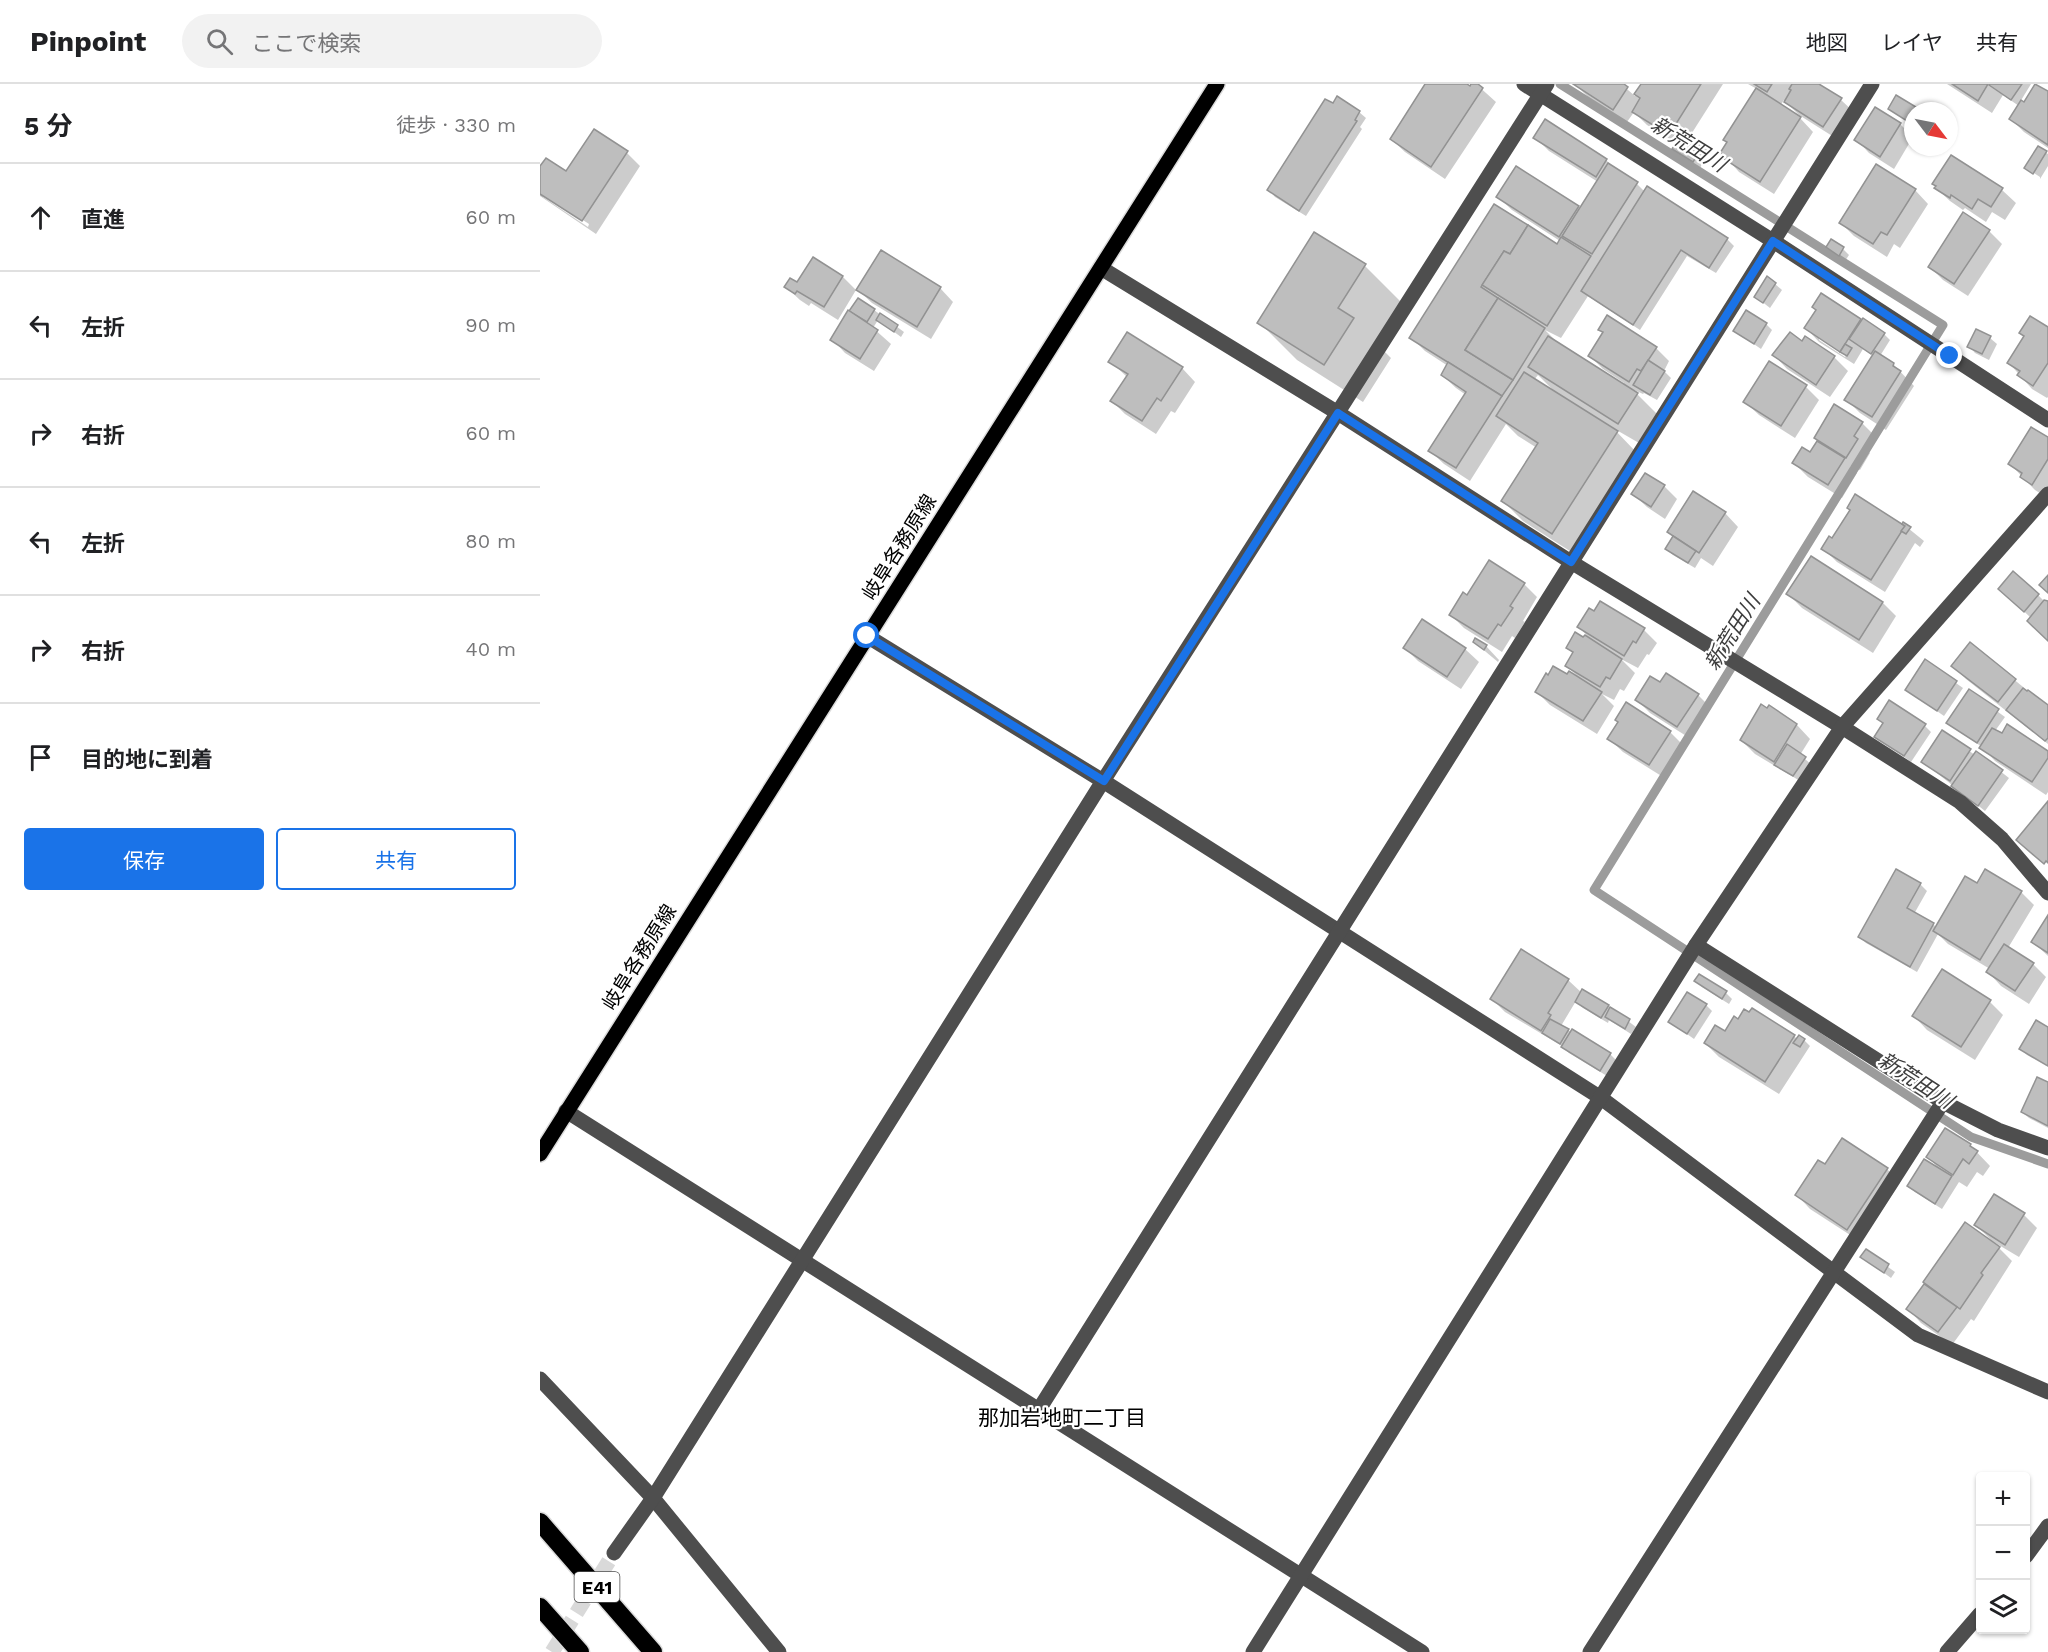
<!DOCTYPE html>
<html lang="ja">
<head>
<meta charset="utf-8">
<style>
	body { margin:0; font-family:"Work Sans","Noto Sans JP",sans-serif; background:#f2f2f2; color:#202124 }
	.controls { position:absolute; right:18px; bottom:18px; display:grid; overflow:hidden; border-radius:6px; box-shadow:0 2px 4px #0004 }
	.controls button { width:54px; height:54px; display:grid; place-items:center; padding:0; border:0; border-bottom:2px solid #e0e0e0; background:#fff; color:#202124; font:30px sans-serif }
	.compass { position:absolute; left:1364px; top:18px; width:54px; height:54px; border-radius:50%; background:#fff; box-shadow:0 2px 4px #0004; rotate:122deg }
	.stop { position:absolute; width:18px; height:18px; margin:-14px; border:4px solid #1a73e8; border-radius:50%; background:#fff }
	.stop.end { background:#1a73e8; border-color:#fff; box-shadow:0 2px 6px #0008 }
	.list { margin:0; padding:0; list-style:none }
	h2 { display:flex; justify-content:space-between; align-items:center; height:78px; margin:0; padding:0 24px; font-size:26px }
	h2 small { font-size:20px; font-weight:400; color:#757577 }
	.list li { display:grid; grid-template-columns:39px 1fr auto; gap:18px; align-items:center; box-sizing:border-box; height:108px; padding:0 24px; border-top:2px solid #e0e0e0 }
	.list b { display:block; font-size:22px; white-space:nowrap }
	.list em { font-size:20px; font-style:normal; color:#757577 }
	.actions { display:flex; gap:12px; padding:18px 24px }
	.actions a { flex:1; padding:14px 0; border:2px solid #1a73e8; border-radius:6px; text-align:center; font-size:21px; color:#1a73e8 }
	.actions .main { background:#1a73e8; color:#fff }
	.icon { flex:none; width:33px; height:33px; fill:none; stroke:currentColor; stroke-width:2; stroke-linecap:round; stroke-linejoin:round }
	.map { position:relative; flex:none; width:1508px; height:1568px; overflow:hidden }
	header { display:flex; align-items:center; gap:36px; box-sizing:border-box; height:84px; padding:0 30px; background:#fff; border-bottom:2px solid #e0e0e0 }
	header strong { font-size:28px }
	nav { display:flex; gap:33px; margin-inline-start:auto; font-size:21px }
	.search { width:420px; height:54px; background:#f2f2f2; display:flex; align-items:center; gap:15px; box-sizing:border-box; padding:0 21px; border-radius:33px; color:#757577; font-size:22px }
	main { display:flex }
	aside { flex:1; background:#fff }
	.map>svg:first-child { display:block }
</style>
</head>
<body>
<header>
<strong>Pinpoint</strong>
<div class="search"><svg class="icon" aria-label="search" viewBox="0 0 24 24"><circle cx="10" cy="10" r="6"/><path d="M15 15l6 6"/></svg>ここで検索</div>
<nav><a>地図</a><a>レイヤ</a><a>共有</a></nav>
</header>
<main>
<aside>
<h2>5 分<small>徒歩 · 330 m</small></h2>
<ul class="list">
<li><svg class="icon" aria-label="ahead" viewBox="0 0 24 24"><path d="M12 20V5M6 11l6-6 6 6"/></svg><div><b>直進</b></div><em>60 m</em></li>
<li><svg class="icon" aria-label="left" viewBox="0 0 24 24"><path d="M17 20v-9H6M10 6l-5 5 5 5"/></svg><div><b>左折</b></div><em>90 m</em></li>
<li><svg class="icon" aria-label="right" viewBox="0 0 24 24"><path d="M7 20v-9h11M14 6l5 5-5 5"/></svg><div><b>右折</b></div><em>60 m</em></li>
<li><svg class="icon" aria-label="left" viewBox="0 0 24 24"><path d="M17 20v-9H6M10 6l-5 5 5 5"/></svg><div><b>左折</b></div><em>80 m</em></li>
<li><svg class="icon" aria-label="right" viewBox="0 0 24 24"><path d="M7 20v-9h11M14 6l5 5-5 5"/></svg><div><b>右折</b></div><em>40 m</em></li>
<li><svg class="icon" aria-label="arrive" viewBox="0 0 24 24"><path d="M6 21V4h12l-3 4 3 4H6"/></svg><div><b>目的地に到着</b></div></li>
</ul>
<div class="actions"><a class="main">保存</a><a>共有</a></div>
</aside>
<div class="map">
<svg width="1508" height="1568" viewBox="0 0 1508 1568">
	<rect width="100%" height="100%" fill="#fff"/>
	<g fill="#0003" fill-rule="evenodd">
		<polygon points="887,0 924,0 930,4 933,0 936,0 956,18 905,95 865,68 851,55"/>
		<polygon points="1035,0 1081,0 1095,12 1103,0 1183,0 1150,52 1170,67 1160,84 1134,65 1137,60 1107,41 1094,28 1087,38 1048,13"/>
		<polygon points="1208,0 1276,0 1301,16 1315,29 1297,55 1259,31 1244,16 1240,22 1260,34 1273,48 1234,110 1199,88 1182,69 1217,5"/>
		<polygon points="1407,0 1491,0 1480,18 1484,20 1508,9 1508,64 1484,48 1471,35 1479,22 1463,11 1452,29"/>
		<polygon points="1350,24 1375,24 1377,27 1373,27 1373,42"/>
		<polygon points="1336,25 1360,40 1373,53 1354,85 1329,69 1316,55"/>
		<polygon points="819,28 826,34 820,43 822,45 766,132 735,113 729,106"/>
		<path d="M1006,37l60,39 12,12 19,12 8,8 3,-4 79,51 7,7 -18,27 -29,-17 -47,74 -52,-34 -27,42 -16,-8 13,13 65,42 1,-2 -21,-14 -13,-13 14,-23 -4,-4 56,19 13,13 -5,10 7,7 -14,22 -13,-7 -1,1 -11,-5 25,25 -18,29 -26,-15 24,25 -64,100 -50,-32 -20,-20 34,-53 -19,-12 -12,-12 -36,57 -26,-17 -14,-13 36,-56 -10,-7 -14,-13 6,-9 -23,-15 -14,-14 83,-131 63,40 3,-5 -48,-31 -14,-13 80,10 2,3 18,-28 -49,-31 -14,-14zM998,291l17,17 -21,-12z"/>
		<polygon points="1498,64 1508,70 1508,82 1500,95 1500,93 1491,87 1491,89 1486,84"/>
		<path d="M87,69l13,13 -44,68 -56,-38v-27l26,4zM3,110l46,30 -1,3 -45,-30z"/>
		<polygon points="1411,73 1462,106 1476,119 1465,136 1452,128 1446,138 1425,124 1423,126 1410,117 1396,104"/>
		<polygon points="1375,106 1388,120 1360,164 1354,160 1347,173 1314,152 1301,139"/>
		<polygon points="1449,147 1462,160 1428,212 1403,196 1390,183"/>
		<polygon points="775,150 825,182 863,220 837,260 851,274 823,318 757,276 719,238"/>
		<polygon points="1288,163 1303,165 1309,171 1305,177"/>
		<polygon points="273,175 303,193 316,206 298,236 271,219 269,222 260,216 246,203 258,200"/>
		<polygon points="1235,200 1242,206 1230,224 1216,213"/>
		<polygon points="400,204 413,218 391,255 332,219 318,206"/>
		<polygon points="334,226 364,248 361,253 338,236 333,244 351,260 334,287 305,269 292,255 311,227"/>
		<path d="M1320,236l24,14 6,6 -10,16 13,8 21,22 -28,44 -26,-17 -14,-14 28,-43 -11,-7 -9,15 -35,-22 -13,-14zM1279,252l28,18 -2,3 -26,-17z"/>
		<polygon points="1226,240 1232,246 1221,265 1195,247"/>
		<polygon points="1508,245 1508,313 1507,314 1492,305 1469,279"/>
		<polygon points="1437,247 1450,254 1457,260 1449,276 1435,269 1429,262"/>
		<polygon points="1266,254 1294,273 1308,287 1290,313 1247,285 1234,271 1263,259"/>
		<polygon points="570,277 642,284 655,298 635,329 631,327 616,350 585,330 572,317 587,293"/>
		<polygon points="1266,303 1279,316 1255,354 1219,331 1205,318"/>
		<polygon points="1322,339 1335,352 1327,366 1330,369 1320,386 1310,382 1317,389 1302,414 1268,393 1254,379 1270,370 1279,357"/>
		<polygon points="1508,355 1508,410 1506,413 1495,406 1470,380"/>
		<polygon points="1124,402 1137,415 1125,435 1107,423 1093,410"/>
		<polygon points="1185,429 1198,443 1173,482 1161,474 1155,484 1133,471 1126,465 1134,453 1129,448"/>
		<polygon points="1363,440 1384,457 1380,463 1375,459 1345,508 1297,478 1283,464 1292,456 1362,442"/>
		<polygon points="1271,474 1343,519 1356,532 1333,569 1262,524 1248,510"/>
		<polygon points="984,500 997,513 983,537 985,538 975,554 972,552 962,568 924,544 911,531 927,513"/>
		<polygon points="1498,511 1505,518 1491,534 1474,518"/>
		<polygon points="1039,543 1104,546 1117,559 1109,571 1107,570 1098,584 1081,575 1095,589 1084,607 1080,605 1074,616 1062,610 1074,622 1057,650 1010,621 997,608 1028,592 1038,593 1027,582 1034,570 1028,564 1044,555 1051,556"/>
		<polygon points="934,558 946,562 959,576 958,578"/>
		<polygon points="1430,560 1508,623 1508,660 1426,595 1413,582"/>
		<polygon points="865,564 925,565 939,578 921,605 878,577"/>
		<polygon points="1385,577 1423,604 1404,632 1367,606"/>
		<polygon points="1120,600 1158,611 1171,624 1151,655 1110,629 1097,616"/>
		<polygon points="1429,607 1465,633 1455,647 1508,669 1508,708 1506,711 1455,677 1442,663 1408,639"/>
		<polygon points="1230,623 1257,641 1270,655 1260,671 1271,680 1260,697 1215,670 1201,656"/>
		<polygon points="1339,635 1385,642 1391,648 1371,678 1336,652 1344,641"/>
		<polygon points="1080,639 1130,648 1143,661 1123,693 1083,668 1069,655"/>
		<polygon points="1402,648 1435,671 1437,669 1469,694 1445,727 1383,678"/>
		<polygon points="1357,787 1380,800 1387,807 1374,830 1397,843 1437,801 1481,808 1494,821 1468,864 1493,880 1506,893 1489,920 1461,902 1448,888 1450,885 1408,860 1398,850 1377,888 1326,859 1320,853"/>
		<polygon points="1508,834 1508,872 1493,858"/>
		<polygon points="1159,892 1186,909 1192,915 1189,920 1162,903 1156,897"/>
		<polygon points="1028,896 1042,909 1068,922 1096,943 1091,950 1069,936 1068,939 1043,924 1036,917 1021,942 1070,970 1076,976 1067,992 1029,969 1022,962 965,928 952,915"/>
		<polygon points="1450,918 1463,931 1435,976 1387,946 1374,932"/>
		<polygon points="1166,921 1172,927 1154,955 1130,938"/>
		<polygon points="1508,945 1508,983 1487,971 1481,965"/>
		<polygon points="1185,949 1254,952 1257,955 1264,956 1270,962 1239,1010 1179,973 1165,959"/>
		<polygon points="1508,1000 1508,1044 1489,1034 1482,1028"/>
		<polygon points="1430,1061 1450,1082 1443,1092 1437,1088 1427,1103 1419,1098 1402,1125 1375,1108 1369,1102 1399,1085 1388,1073"/>
		<polygon points="1285,1082 1347,1085 1360,1099 1321,1158 1270,1125 1257,1111"/>
		<polygon points="1484,1131 1497,1144 1479,1173 1452,1157 1436,1141"/>
		<polygon points="1426,1140 1459,1164 1472,1177 1434,1237 1431,1235 1412,1261 1381,1239 1368,1225"/>
		<polygon points="1326,1167 1355,1188 1351,1194 1322,1173"/>
	</g>
	<g fill="none" stroke-linecap="round" stroke-linejoin="round">
		<polyline stroke="#9c9c9c" stroke-width="9" points="1020,0 1403,241 1054,806 1431,1053 1508,1080"/>
	</g>
	<g fill="#bebebe" stroke="#929292" stroke-width="1.5">
		<polygon points="885,0 927,0 930,2 931,0 938,0 943,4 891,83 850,55"/>
		<polygon points="1033,0 1084,0 1088,3 1073,26"/>
		<polygon points="1101,0 1161,0 1129,51 1092,28 1100,14 1094,10"/>
		<polygon points="1214,0 1232,0 1227,8"/>
		<polygon points="1252,0 1279,0 1302,14 1283,43 1244,18 1251,6 1249,5"/>
		<polygon points="1412,0 1448,0 1438,17"/>
		<polygon points="1450,0 1482,0 1471,16 1449,1"/>
		<polygon points="1495,0 1508,7 1508,61 1469,35 1481,16 1484,18"/>
		<polygon points="1216,4 1261,33 1220,98 1184,75 1185,72 1180,69 1187,58 1183,56"/>
		<polygon points="1356,11 1376,23 1367,37 1348,25"/>
		<polygon points="797,12 820,27 815,36 817,37 759,127 727,106 785,15 793,19"/>
		<polygon points="1335,23 1361,39 1340,73 1314,56"/>
		<polygon points="1005,35 1067,75 1056,93 993,54"/>
		<polygon points="54,45 88,67 42,137 0,110 0,82 6,74 26,87"/>
		<polygon points="1144,47 1164,60 1153,78 1132,65"/>
		<polygon points="1498,62 1507,67 1493,90 1484,84"/>
		<polygon points="1411,71 1463,104 1451,123 1438,115 1432,125 1411,111 1410,114 1394,104 1396,102 1392,100"/>
		<polygon points="1068,79 1098,98 1052,170 1022,152"/>
		<polygon points="1336,80 1376,105 1347,151 1341,148 1333,160 1299,139"/>
		<polygon points="976,82 1039,122 1019,153 956,113"/>
		<polygon points="1107,102 1188,154 1169,184 1141,166 1093,241 1041,207"/>
		<polygon points="954,120 988,141 970,170 964,167 941,203 958,214 925,266 973,296 962,312 869,254"/>
		<polygon points="1423,128 1450,146 1414,200 1388,183"/>
		<polygon points="988,141 1017,160 1021,153 1051,172 1007,242 942,201 964,167 970,170"/>
		<polygon points="774,148 826,180 798,224 814,234 784,281 717,239"/>
		<polygon points="1291,155 1304,163 1299,172 1286,163"/>
		<polygon points="341,166 401,203 377,243 316,206"/>
		<polygon points="273,173 303,192 284,223 257,207 255,210 244,203 250,194 257,198"/>
		<polygon points="1227,192 1236,199 1223,219 1214,213"/>
		<polygon points="1281,209 1321,235 1300,268 1264,244 1276,226 1272,223"/>
		<polygon points="318,214 335,225 327,238 309,227"/>
		<polygon points="958,214 1005,244 973,296 925,266"/>
		<polygon points="308,226 338,246 320,275 290,256"/>
		<polygon points="1206,226 1227,239 1214,260 1193,247"/>
		<polygon points="340,229 358,241 354,248 336,236"/>
		<polygon points="1067,231 1117,263 1101,287 1097,285 1089,298 1048,272 1063,248 1058,246"/>
		<polygon points="1490,232 1508,243 1508,279 1493,302 1477,291 1480,287 1467,279 1484,252 1479,249"/>
		<polygon points="1323,234 1345,249 1331,270 1309,255"/>
		<polygon points="1436,245 1451,252 1442,270 1427,263"/>
		<polygon points="587,248 643,283 621,317 617,314 602,337 570,317 588,290 568,278"/>
		<polygon points="1250,248 1262,257 1265,252 1295,272 1276,301 1232,271"/>
		<polygon points="1008,252 1098,309 1078,340 988,283"/>
		<polygon points="1305,260 1312,264 1307,272 1300,268"/>
		<polygon points="1335,267 1354,279 1353,282 1361,287 1332,333 1304,316"/>
		<polygon points="1108,276 1125,287 1110,311 1093,301"/>
		<polygon points="1229,277 1267,301 1241,342 1203,318"/>
		<polygon points="908,278 962,312 916,384 888,367 926,308 901,291"/>
		<polygon points="984,288 1078,347 1012,450 961,417 998,359 956,332"/>
		<polygon points="1294,320 1323,338 1314,352 1318,355 1306,374 1274,354"/>
		<polygon points="1491,343 1508,353 1508,375 1492,401 1480,393 1482,389 1468,380"/>
		<polygon points="1277,357 1305,374 1288,401 1252,379 1262,363 1270,368"/>
		<polygon points="1105,389 1125,401 1111,423 1091,410"/>
		<polygon points="1153,407 1186,428 1159,469 1127,448"/>
		<polygon points="1315,410 1365,442 1331,496 1281,465 1289,452 1292,454 1310,426 1307,424"/>
		<polygon points="1363,438 1371,443 1366,450 1361,447 1365,442 1362,440"/>
		<polygon points="1133,452 1156,467 1148,479 1125,465"/>
		<polygon points="1271,472 1343,518 1319,556 1246,510"/>
		<polygon points="949,476 985,499 970,522 973,524 961,542 958,540 948,555 909,531 923,508 927,511"/>
		<polygon points="1473,487 1499,510 1484,528 1458,505"/>
		<polygon points="1508,491 1508,509 1499,501"/>
		<polygon points="1504,516 1508,517 1508,557 1487,537"/>
		<polygon points="1060,517 1105,544 1096,559 1093,557 1084,572 1037,543 1049,524 1054,527"/>
		<polygon points="882,535 926,564 907,593 863,564"/>
		<polygon points="1035,548 1043,553 1045,551 1082,575 1070,595 1066,593 1060,603 1025,582 1033,568 1026,564"/>
		<polygon points="935,554 947,561 944,566 933,558"/>
		<polygon points="1430,558 1476,595 1458,618 1411,582"/>
		<polygon points="1385,575 1417,597 1397,627 1365,606"/>
		<polygon points="1013,582 1027,590 1029,587 1062,608 1043,637 995,608 1006,589 1008,591"/>
		<polygon points="1126,589 1159,610 1137,643 1095,616 1110,592 1120,598"/>
		<polygon points="1483,604 1487,607 1488,606 1508,621 1508,654 1505,657 1466,626"/>
		<polygon points="1429,605 1459,625 1437,659 1406,639"/>
		<polygon points="1349,616 1386,640 1364,672 1334,653 1343,639 1337,635"/>
		<polygon points="1086,618 1131,647 1109,681 1067,655 1078,638 1075,636"/>
		<polygon points="1221,620 1227,624 1229,621 1257,640 1234,678 1200,656"/>
		<polygon points="1467,640 1508,667 1508,674 1492,698 1439,664 1452,644 1462,649"/>
		<polygon points="1402,646 1431,665 1410,697 1381,678"/>
		<polygon points="1247,660 1266,673 1253,692 1234,681"/>
		<polygon points="1436,667 1463,686 1438,722 1411,702"/>
		<polygon points="1508,717 1508,779 1506,777 1504,780 1476,756"/>
		<polygon points="1356,785 1381,799 1367,824 1394,839 1370,883 1318,853"/>
		<polygon points="1445,785 1482,807 1440,876 1393,847 1425,792 1437,799"/>
		<polygon points="1508,831 1508,869 1491,858"/>
		<polygon points="1464,860 1494,879 1475,907 1446,888"/>
		<polygon points="981,865 1029,895 1008,929 1011,931 1001,947 950,915"/>
		<polygon points="1402,885 1451,916 1421,963 1372,932"/>
		<polygon points="1159,890 1187,907 1182,915 1154,897"/>
		<polygon points="1042,905 1069,921 1061,934 1035,918"/>
		<polygon points="1147,908 1167,920 1147,950 1128,938"/>
		<polygon points="1070,923 1090,935 1085,945 1065,933"/>
		<polygon points="1212,924 1255,951 1225,998 1164,959 1175,941 1185,947 1194,932 1198,935 1204,925 1209,928"/>
		<polygon points="1010,935 1029,945 1020,960 1002,949"/>
		<polygon points="1496,936 1508,943 1508,982 1479,965"/>
		<polygon points="1032,945 1071,969 1060,987 1021,963"/>
		<polygon points="1259,951 1265,955 1260,963 1253,959"/>
		<polygon points="1497,993 1508,998 1508,1042 1481,1028"/>
		<polygon points="1405,1044 1431,1060 1430,1062 1438,1067 1429,1080 1423,1075 1413,1091 1386,1073"/>
		<polygon points="1302,1054 1348,1084 1307,1146 1255,1111 1278,1076 1285,1080"/>
		<polygon points="1384,1075 1412,1092 1395,1120 1367,1102"/>
		<polygon points="1454,1110 1485,1129 1465,1161 1434,1141"/>
		<polygon points="1425,1138 1460,1163 1441,1189 1443,1191 1420,1225 1383,1198"/>
		<polygon points="1326,1165 1349,1180 1344,1189 1320,1173"/>
		<polygon points="1384,1200 1417,1223 1398,1248 1366,1225"/>
	</g>
	<g fill="none" stroke-linecap="round" stroke-linejoin="round">
		<polyline stroke="#d9d9d9" stroke-width="15" stroke-dasharray="15 8" stroke-linecap="butt" points="12,1568 74,1469"/>
		<g stroke="#dbdbdb" stroke-width="18">
			<polyline id="major" points="0,1070 677,0"/>
		</g>
		<g stroke="#dbdbdb" stroke-width="21">
			<g id="highway">
				<polyline points="0,1438 113,1568"/>
				<polyline points="0,1523 40,1568"/>
			</g>
		</g>
		<g stroke="#4e4e4e" stroke-width="15">
			<polyline points="984,0 1233,157 1508,336"/>
			<polyline points="561,184 798,329 1031,478 1302,643 1420,718 1462,755 1508,809"/>
			<polyline points="327,552 563,697 1061,1014 1378,1251 1508,1308"/>
			<polyline points="1156,861 1403,1018 1458,1046 1508,1064"/>
			<polyline points="26,1027 882,1568"/>
			<polyline points="0,1295 113,1414 239,1568"/>
			<polyline points="498,1327 1332,0"/>
			<polyline points="74,1469 113,1414 563,697 1007,0"/>
			<polyline points="1486,1472 1508,1442"/>
			<polyline points="713,1568 1156,861 1302,643 1508,410"/>
			<polyline points="1050,1568 1403,1018"/>
			<polyline points="1407,1568 1440,1530"/>
		</g>
		<use href="#major" stroke="#000" stroke-width="15"/>
		<use href="#highway" stroke="#000" stroke-width="18"/>
	</g>
	<g fill="none" stroke-linecap="round" stroke-linejoin="round">
		<polyline stroke="#1a73e8" stroke-width="8" points="327,552 564,697 798,329 1031,478 1233,157 1410,272"/>
	</g>
	<g text-anchor="middle" dominant-baseline="central" stroke-width="4.5" stroke-linejoin="round" paint-order="stroke">
		<rect fill="#fff" stroke="#4c4c4c" stroke-width="1.5" x="34.5" y="1488" width="45" height="30" rx="4.5"/>
		<g font-size="18" font-weight="bold" fill="#000">
			<text x="57" y="1503">E41</text>
		</g>
		<g font-size="20" fill="#000" stroke="#fff">
			<text transform="translate(359 463) rotate(-58)">岐阜各務原線</text>
			<text transform="translate(99 873) rotate(-58)">岐阜各務原線</text>
		</g>
		<g font-size="21" font-style="italic" fill="#3d3d3d" stroke="#fff">
			<text transform="translate(1149 60) rotate(32)">新荒田川</text>
			<text transform="translate(1192 548) rotate(-58)">新荒田川</text>
			<text transform="translate(1376 996) rotate(33)">新荒田川</text>
		</g>
		<g font-size="21" fill="#000" stroke="#fff">
			<text x="522" y="1333">那加岩地町二丁目</text>
		</g>
	</g>
</svg>
<div class="controls">
<button>+</button>
<button>−</button>
<button><svg class="icon" aria-label="layers" viewBox="0 0 24 24"><path d="M12 4l9 5-9 5-9-5zM3 14l9 5 9-5"/></svg></button>
</div>
<svg class="compass" viewBox="-18 -18 36 36"><path d="M0-13l5 13h-10z" fill="#e53935"/><path d="M0 13l5-13h-10z" fill="#757577"/></svg>
<div class="stop" style="left:327px;top:552px"></div>
<div class="stop end" style="left:1410px;top:272px"></div>
</div>
</main>
</body>
</html>
